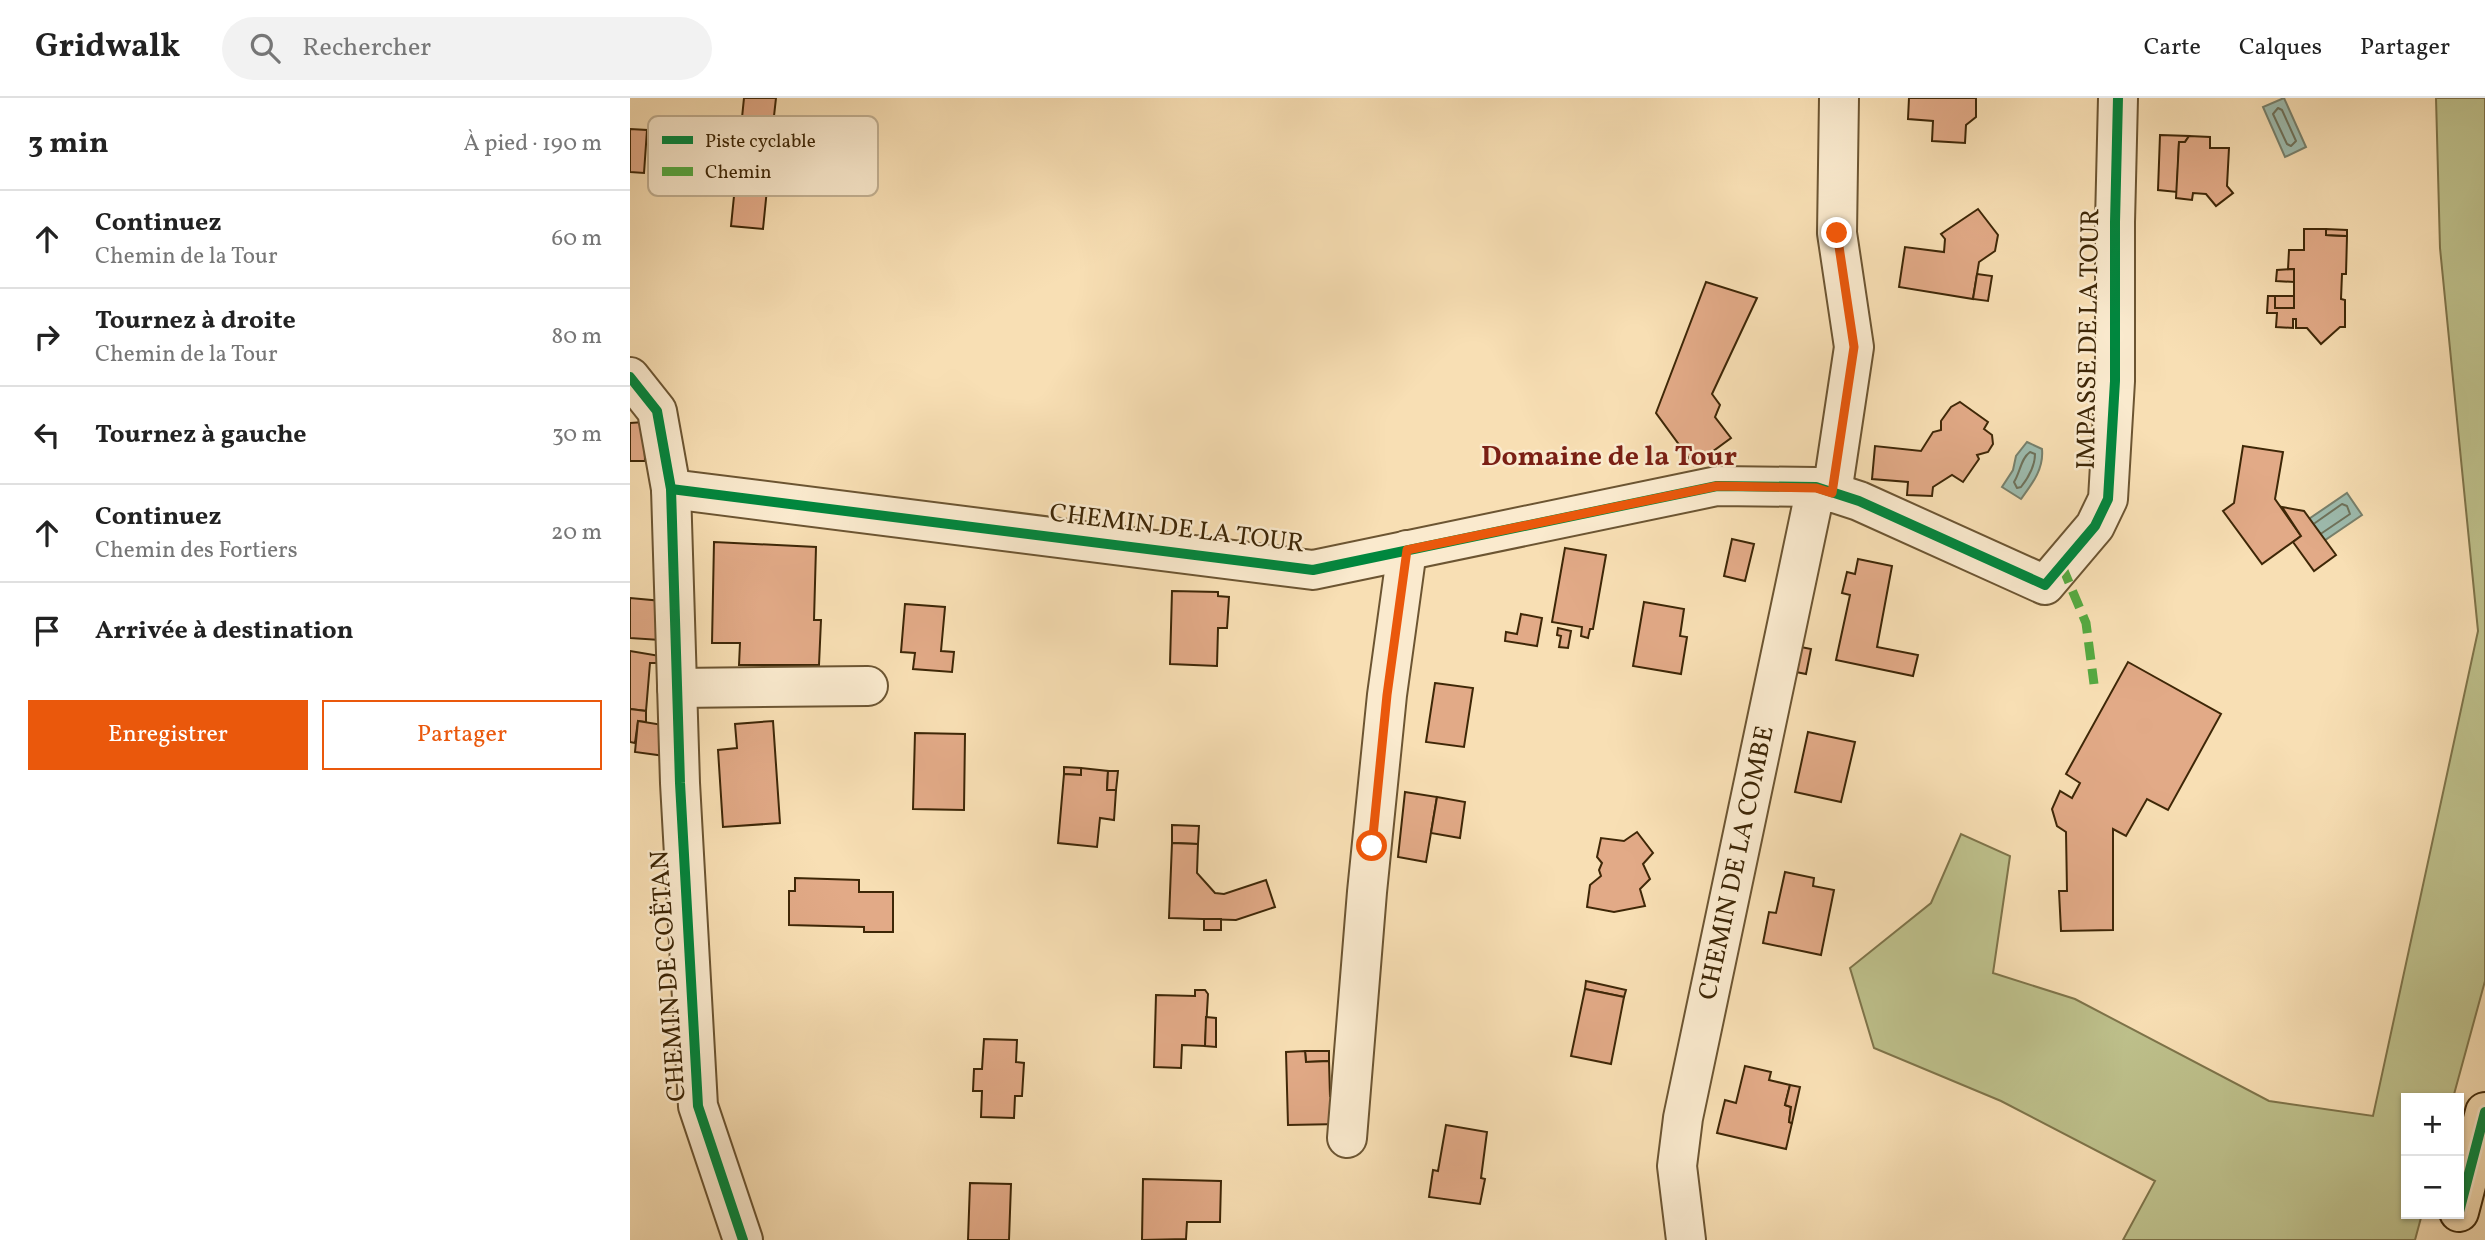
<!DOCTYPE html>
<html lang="fr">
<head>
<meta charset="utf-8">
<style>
	body { margin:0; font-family:Vollkorn,serif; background:#f2f2f2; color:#222 }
	.controls { position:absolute; right:21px; bottom:21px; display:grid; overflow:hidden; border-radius:0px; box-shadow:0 2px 5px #0004 }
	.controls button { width:63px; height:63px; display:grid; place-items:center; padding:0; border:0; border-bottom:2px solid #e0e0e0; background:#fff; color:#222; font:35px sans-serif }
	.stop { position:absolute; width:21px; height:21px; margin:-16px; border:5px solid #ea580c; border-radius:50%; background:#fff }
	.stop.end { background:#ea580c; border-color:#fff; box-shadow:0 2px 7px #0008 }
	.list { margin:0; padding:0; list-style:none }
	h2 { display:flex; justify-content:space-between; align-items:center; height:91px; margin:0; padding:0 28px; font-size:30px }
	h2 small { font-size:23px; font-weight:400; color:#767676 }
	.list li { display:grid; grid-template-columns:46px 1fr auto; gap:21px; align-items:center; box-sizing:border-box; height:98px; padding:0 28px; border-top:2px solid #e0e0e0 }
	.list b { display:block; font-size:26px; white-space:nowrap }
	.list p { margin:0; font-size:23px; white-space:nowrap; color:#767676 }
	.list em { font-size:23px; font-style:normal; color:#767676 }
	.actions { display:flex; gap:14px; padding:21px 28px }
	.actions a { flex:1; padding:16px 0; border:2px solid #ea580c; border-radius:0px; text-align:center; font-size:24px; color:#ea580c }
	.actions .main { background:#ea580c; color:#fff }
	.icon { flex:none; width:38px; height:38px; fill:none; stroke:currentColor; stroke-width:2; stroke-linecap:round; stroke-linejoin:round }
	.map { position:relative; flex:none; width:1855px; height:1142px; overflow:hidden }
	header { display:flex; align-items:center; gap:42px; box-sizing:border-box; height:98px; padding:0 35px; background:#fff; border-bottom:2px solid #e0e0e0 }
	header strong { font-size:33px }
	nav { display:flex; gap:38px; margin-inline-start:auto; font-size:24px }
	.search { width:490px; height:63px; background:#f2f2f2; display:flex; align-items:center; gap:18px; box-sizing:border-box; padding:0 24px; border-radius:38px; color:#767676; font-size:26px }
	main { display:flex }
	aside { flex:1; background:#fff }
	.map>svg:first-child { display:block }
</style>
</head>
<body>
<header>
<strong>Gridwalk</strong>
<div class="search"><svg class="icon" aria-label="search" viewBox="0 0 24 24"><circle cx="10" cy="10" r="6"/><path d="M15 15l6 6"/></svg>Rechercher</div>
<nav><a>Carte</a><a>Calques</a><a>Partager</a></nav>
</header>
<main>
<aside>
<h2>3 min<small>À pied · 190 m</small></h2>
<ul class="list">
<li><svg class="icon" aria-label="ahead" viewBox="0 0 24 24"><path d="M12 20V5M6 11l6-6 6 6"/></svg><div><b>Continuez</b><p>Chemin de la Tour</p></div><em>60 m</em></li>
<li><svg class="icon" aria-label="right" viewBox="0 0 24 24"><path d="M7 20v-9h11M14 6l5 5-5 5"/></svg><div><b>Tournez à droite</b><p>Chemin de la Tour</p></div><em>80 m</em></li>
<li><svg class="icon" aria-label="left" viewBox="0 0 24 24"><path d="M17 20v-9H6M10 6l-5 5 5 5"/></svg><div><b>Tournez à gauche</b></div><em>30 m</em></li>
<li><svg class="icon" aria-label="ahead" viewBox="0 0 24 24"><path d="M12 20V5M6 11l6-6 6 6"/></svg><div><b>Continuez</b><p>Chemin des Fortiers</p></div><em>20 m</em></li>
<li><svg class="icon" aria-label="arrive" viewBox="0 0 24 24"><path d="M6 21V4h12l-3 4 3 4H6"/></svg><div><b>Arrivée à destination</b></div></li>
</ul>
<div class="actions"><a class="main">Enregistrer</a><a>Partager</a></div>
</aside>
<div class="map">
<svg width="1855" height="1142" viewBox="0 0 1855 1142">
	<rect width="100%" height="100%" fill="#f8dfb4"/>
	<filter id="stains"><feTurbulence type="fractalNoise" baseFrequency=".00286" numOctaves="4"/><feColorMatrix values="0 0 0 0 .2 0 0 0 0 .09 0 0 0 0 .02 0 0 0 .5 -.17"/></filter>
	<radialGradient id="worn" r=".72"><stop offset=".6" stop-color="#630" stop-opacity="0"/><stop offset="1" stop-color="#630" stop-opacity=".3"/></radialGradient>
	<polygon fill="#bec18c" stroke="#7e744a" stroke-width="2" points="1806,0 1855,0 1855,883 1823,1000 1776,1000 1776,1116 1792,1116 1785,1142 1493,1142 1525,1083 1371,1003 1244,950 1220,870 1301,805 1331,736 1380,758 1363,875 1445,901 1639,1003 1743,1018 1848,533 1810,150"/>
	<g fill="#9dbcaf" stroke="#77806c" stroke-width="2">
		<polygon points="1654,0 1676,49 1655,59 1633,9"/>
		<path d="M1397,344l15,7c2,20 -10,35 -21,50l-19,-12 11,-17 3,-14z"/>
		<polygon points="1717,395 1732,417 1679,453 1664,431"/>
	</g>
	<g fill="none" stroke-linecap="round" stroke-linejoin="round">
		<g stroke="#6e725b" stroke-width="2">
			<polygon points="1648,10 1652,12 1666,43 1661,48 1657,46 1643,16"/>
			<path d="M1400,354l5,2c0,12 -7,24 -14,33l-4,1 -3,-6c6,-9 7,-24 16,-30z"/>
			<polyline points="1685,425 1712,406 1717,408 1720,416 1692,435"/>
		</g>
	</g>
	<g fill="#e2aa87" stroke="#3e2707" stroke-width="2">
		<polygon points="114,0 146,0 138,72 107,69"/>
		<polygon points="1279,0 1346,0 1346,19 1336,27 1335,45 1302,43 1303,23 1278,21"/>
		<polygon points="0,31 17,32 14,75 0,74"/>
		<polygon points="1530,37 1559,38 1555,44 1549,44 1547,94 1528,92"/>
		<polygon points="1559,38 1580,39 1580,50 1599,50 1597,88 1603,95 1586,108 1576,96 1563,95 1562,102 1546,100 1549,44 1555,44"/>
		<polygon points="105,88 137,91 133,131 101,128"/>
		<polygon points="1348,111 1368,137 1365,153 1349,164 1343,201 1269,189 1275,149 1314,154 1315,141 1311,136"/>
		<polygon points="1674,131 1696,131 1696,137 1717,138 1716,176 1712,176 1711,201 1715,202 1715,229 1710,229 1691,246 1677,230 1666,230 1666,221 1663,221 1663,230 1646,229 1647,215 1637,215 1638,198 1645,198 1645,210 1664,210 1664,171 1658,171 1659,152 1674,152"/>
		<polygon points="1696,131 1717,132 1717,138 1696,137"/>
		<polygon points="1664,171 1664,184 1646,183 1647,172"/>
		<polygon points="1347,176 1362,178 1358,203 1343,201"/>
		<polygon points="1076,184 1127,200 1082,296 1090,307 1085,319 1101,340 1064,367 1026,315"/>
		<rect x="1645" y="198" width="19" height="12"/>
		<polygon points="1330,304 1358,324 1354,331 1362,337 1363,346 1358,354 1347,357 1349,361 1333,384 1322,377 1303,389 1302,398 1277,397 1278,384 1242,381 1245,348 1291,353 1303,334 1311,332 1311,323 1321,309"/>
		<polygon points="14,324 15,363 0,363 0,325"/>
		<polygon points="1613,348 1653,354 1645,401 1671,438 1632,466 1593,413 1604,405"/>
		<polygon points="1652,409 1674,413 1706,457 1684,473 1663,444 1671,438"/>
		<polygon points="1102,441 1124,446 1115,483 1094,478"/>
		<polygon points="84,444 186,449 184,522 191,522 189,567 109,567 110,545 82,545"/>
		<polygon points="935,450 976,457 963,531 960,531 958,540 951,538 952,529 922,524"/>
		<polygon points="1228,461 1262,468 1247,549 1288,557 1283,578 1206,562 1220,497 1212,495 1217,474 1225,476"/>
		<polygon points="542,493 588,494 588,498 599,499 597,530 588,530 587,568 540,566"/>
		<polygon points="0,500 32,503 30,542 0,540"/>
		<polygon points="1014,504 1054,511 1050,538 1057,539 1051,576 1003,568"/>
		<polygon points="275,506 315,509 311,553 324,554 322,574 283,571 285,555 271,554"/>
		<polygon points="891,516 912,520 907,548 875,543 876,534 887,536"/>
		<polygon points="928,530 941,533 938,550 929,549 931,538 927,537"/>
		<polygon points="1166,548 1181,551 1176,576 1161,573"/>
		<polygon points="0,553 30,558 29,565 20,565 16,613 0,611"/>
		<polygon points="1498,564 1591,616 1538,712 1517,701 1496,738 1483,731 1483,832 1431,833 1429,793 1437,793 1436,734 1427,728 1422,711 1430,693 1442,700 1450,685 1436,676"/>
		<polygon points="805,585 843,590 834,649 796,644"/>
		<polygon points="0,611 16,613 16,624 8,623 5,645 0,644"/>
		<polygon points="8,623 33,627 35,658 5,654"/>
		<polygon points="143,623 150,725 93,729 88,652 107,650 105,626"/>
		<polygon points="1178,634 1225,644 1211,704 1165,694"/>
		<polygon points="285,635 335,636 334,712 283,711"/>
		<polygon points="434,669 451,670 451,677 434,676"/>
		<polygon points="451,670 478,673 477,692 486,692 484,722 470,720 467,749 428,745 434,676 451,677"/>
		<polygon points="478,673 488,673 486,692 477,692"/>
		<polygon points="775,694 807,699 796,764 768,759"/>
		<polygon points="807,699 835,704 830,740 801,735"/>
		<polygon points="542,727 569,728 568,746 542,745"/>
		<polygon points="1007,734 1023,755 1013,766 1020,781 1010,791 1015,808 984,814 957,809 960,787 971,778 969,772 972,765 967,759 971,740 994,743"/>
		<polygon points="542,745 568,746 567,775 585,795 594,796 636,782 645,809 606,822 539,820"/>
		<polygon points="1155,774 1184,780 1183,788 1204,792 1191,857 1133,845 1139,814 1146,815"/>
		<polygon points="165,780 229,782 229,794 263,794 263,834 234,834 234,829 159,827 159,793 165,793"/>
		<rect x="574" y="821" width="17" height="11"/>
		<polygon points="956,883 996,892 994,899 955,891"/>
		<polygon points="955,891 994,899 981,966 941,958"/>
		<polygon points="565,892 575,892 578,896 575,948 552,947 551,970 524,969 526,897 565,898"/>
		<polygon points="576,919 586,920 586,949 575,948"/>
		<polygon points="354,941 387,942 386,964 394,965 392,998 385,998 384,1020 351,1019 352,993 343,993 344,971 352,971"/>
		<polygon points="675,953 699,953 699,963 676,964"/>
		<polygon points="675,953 676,964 699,963 700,998 709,998 710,1026 658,1027 656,954"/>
		<polygon points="1115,968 1141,974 1139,982 1160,987 1155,1007 1161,1009 1159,1024 1162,1025 1156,1051 1087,1035 1095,1002 1106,1005"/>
		<polygon points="1160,987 1170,989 1162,1025 1159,1024 1161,1009 1155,1007"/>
		<polygon points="816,1027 857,1034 851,1080 855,1081 850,1106 799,1099 803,1072 808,1073"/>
		<polygon points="513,1081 591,1083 590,1124 557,1124 556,1141 512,1142"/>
		<polygon points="340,1085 381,1086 379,1142 338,1142"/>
	</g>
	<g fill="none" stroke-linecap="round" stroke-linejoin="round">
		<g stroke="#6c5532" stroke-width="42">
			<g id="minor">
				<polyline points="0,279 27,313 41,391 50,685 68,1008 113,1142"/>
				<polyline points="41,391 683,472 1087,388 1186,389 1229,403 1415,487 1465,428 1478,401 1485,283 1485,124 1488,0"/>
				<polyline points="1202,395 1224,249 1207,135 1209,0"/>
				<polyline points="47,590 238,588"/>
				<polyline points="717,1040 737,794 757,597 777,452"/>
				<polyline points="1056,1142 1047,1068 1053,1020 1186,389"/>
			</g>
		</g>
		<g stroke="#3e2707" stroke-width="42">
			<polyline id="major" points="1829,1114 1855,1014"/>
		</g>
		<use href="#minor" stroke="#faeace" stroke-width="38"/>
		<use href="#major" stroke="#f8dfb4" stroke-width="38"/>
		<polyline stroke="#55aa41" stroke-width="9" stroke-dasharray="18 9" stroke-linecap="butt" points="1432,468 1456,525 1464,586"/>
		<g stroke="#faeace" stroke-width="15">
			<g id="cycleway">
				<polyline points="0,279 27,313 41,391 50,685 68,1008 113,1142"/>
				<polyline points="41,391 683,472 1087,388 1186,389 1229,403 1415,487 1465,428 1478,401 1485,283 1485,124 1488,0"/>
				<polyline points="1829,1114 1855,1014"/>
			</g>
		</g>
		<use href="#cycleway" stroke="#00873e" stroke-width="10"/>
	</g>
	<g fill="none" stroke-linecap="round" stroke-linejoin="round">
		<polyline stroke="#ea580c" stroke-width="9" points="742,748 757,597 777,452 1087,388 1186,390 1202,395 1224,249 1207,135"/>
	</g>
	<g text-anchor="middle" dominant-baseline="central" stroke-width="5" stroke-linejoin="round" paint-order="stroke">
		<g font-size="26" fill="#3e2707" stroke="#faeace">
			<text transform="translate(1459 241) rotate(-89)">IMPASSE DE LA TOUR</text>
			<text transform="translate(547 431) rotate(7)">CHEMIN DE LA TOUR</text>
			<text transform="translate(1107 765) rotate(-78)">CHEMIN DE LA COMBE</text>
			<text transform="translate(39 878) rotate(-94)">CHEMIN DE COËTAN</text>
		</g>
		<g font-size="28" font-weight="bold" fill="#7a1f14" stroke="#faeace">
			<text x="979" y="359">Domaine de la Tour</text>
		</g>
	</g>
	<rect x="18" y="18" width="230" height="80" rx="10" fill="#faeace" stroke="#c2b092" stroke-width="2"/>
	<rect x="32" y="38" width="31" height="8" fill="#00873e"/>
	<rect x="32" y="69" width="31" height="9" fill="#55aa41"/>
	<g font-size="19" fill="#3e2707">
		<text x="75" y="49">Piste cyclable</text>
		<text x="75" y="80">Chemin</text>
	</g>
	<rect width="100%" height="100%" filter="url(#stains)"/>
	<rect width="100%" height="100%" fill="url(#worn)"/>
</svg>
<div class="controls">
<button>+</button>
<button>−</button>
</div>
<div class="stop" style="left:742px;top:748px"></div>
<div class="stop end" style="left:1207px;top:135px"></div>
</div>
</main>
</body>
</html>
